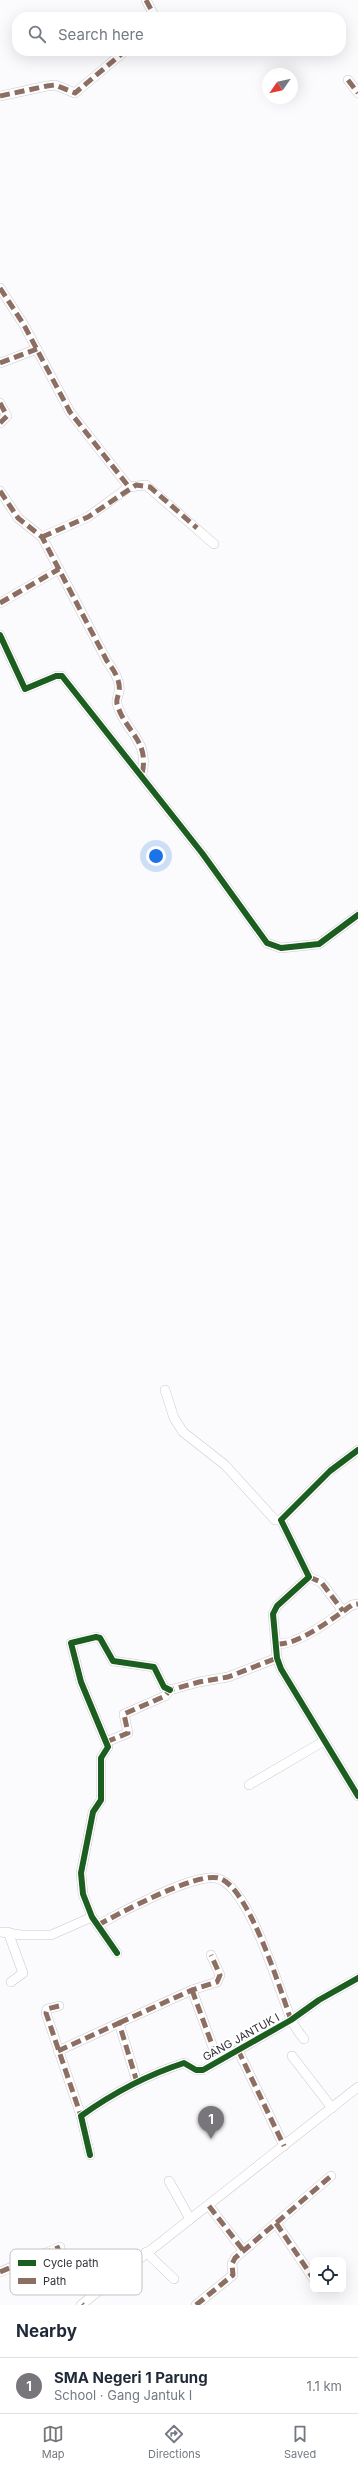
<!DOCTYPE html>
<html lang="en">
<head>
<meta charset="utf-8">
<style>
	body { margin:0; font-family:Inter,sans-serif; background:#f6f6f7; color:#1f2937 }
	.controls { position:absolute; right:12px; bottom:12px; display:grid; overflow:hidden; border-radius:8px; box-shadow:0 4px 16px #0002 }
	.controls button { width:36px; height:36px; display:grid; place-items:center; padding:0; border:0; border-bottom:1px solid #e0e1e3; background:#fff; color:#1f2937; font:20px sans-serif }
	.compass { position:absolute; left:262px; top:68px; width:36px; height:36px; border-radius:50%; background:#fff; box-shadow:0 4px 16px #0002; rotate:236deg }
	.you { position:absolute; left:156px; top:856px; width:14px; height:14px; margin:-10px; border:3px solid #fff; border-radius:50%; background:#1a73e8; box-shadow:0 0 0 6px #1a73e833 }
	.badge { display:grid; place-items:center; width:26px; height:26px; border-radius:50%; background:#78757b; color:#fff; font-size:13px; font-weight:700 }
	.pin { position:absolute; translate:-50% -33px; filter:drop-shadow(0 1px 2px #0008) }
	.pin::after { content:''; position:absolute; top:21px; width:14px; height:12px; background:inherit; clip-path:polygon(0 0,100% 0,50% 100%) }
	.list { margin:0; padding:0; list-style:none }
	h2 { display:flex; justify-content:space-between; align-items:center; height:52px; margin:0; padding:0 16px; font-size:17px }
	h2 small { font-size:13px; font-weight:400; color:#747a83 }
	.list li { display:grid; grid-template-columns:26px 1fr auto; gap:12px; align-items:center; box-sizing:border-box; height:56px; padding:0 16px; border-top:1px solid #e0e1e3 }
	.list b { display:block; font-size:15px; white-space:nowrap }
	.list p { margin:0; font-size:13px; white-space:nowrap; color:#747a83 }
	.list em { font-size:13px; font-style:normal; color:#747a83 }
	.icon { flex:none; width:22px; height:22px; fill:none; stroke:currentColor; stroke-width:2; stroke-linecap:round; stroke-linejoin:round }
	.map { position:relative; flex:none; width:358px; height:2305px; overflow:hidden }
	.search { position:absolute; background:#fff; box-shadow:0 4px 16px #0002; left:12px; right:12px; top:12px; height:44px; display:flex; align-items:center; gap:10px; box-sizing:border-box; padding:0 14px; border-radius:16px; color:#747a83; font-size:15px }
	.sheet { height:108px; background:#fff }
	nav { display:flex; justify-content:space-around; align-items:center; box-sizing:border-box; height:56px; border-top:1px solid #e0e1e3; background:#fff; font-size:11px; color:#747a83 }
	nav a { display:grid; justify-items:center; gap:2px }
	nav .on { color:#78757b }
	.map>svg:first-child { display:block }
</style>
</head>
<body>
<div class="map">
<svg width="358" height="2305" viewBox="0 0 358 2305">
	<rect width="100%" height="100%" fill="#fbfafc"/>
	<g fill="none" stroke-linecap="round" stroke-linejoin="round">
		<g stroke="#cac8cd" stroke-width="10">
			<g id="street">
				<polyline points="146,0 155,17"/>
				<polyline points="348,80 358,93"/>
				<polyline points="0,96 47,86 55,85 75,93 125,51"/>
				<polyline points="0,288 24,325 70,412 129,487"/>
				<polyline points="0,363 37,349"/>
				<polyline points="0,403 7,416 0,423"/>
				<path d="M0,491l18,27 24,19 65,124c7,9 14,20 12,31 -1,5 -3,7 -2,12 8,28 33,36 25,70"/>
				<polyline points="42,537 88,517 129,487 146,485 214,544"/>
				<polyline points="0,603 59,569"/>
				<polyline points="0,635 25,689 56,676 62,676 202,853 267,943 281,948 319,944 358,915"/>
				<polyline points="165,1390 174,1418 183,1432 225,1465 275,1520 281,1520"/>
				<polyline points="358,1450 330,1471 281,1520 309,1577 277,1606 273,1614 277,1658 281,1669 358,1796"/>
				<polyline points="309,1577 321,1582 343,1611"/>
				<path d="M277,1644c22,1 56,-26 75,-39l6,-1"/>
				<polyline points="106,1742 128,1733 124,1714 165,1696 170,1690 199,1682 228,1677 277,1658"/>
				<polyline points="249,1785 324,1741"/>
				<path d="M98,1925c23,-13 93,-50 117,-47 34,4 64,113 76,141 3,7 8,14 13,20"/>
				<polyline points="0,1932 22,1935 51,1935 92,1917"/>
				<polyline points="8,1932 23,1973 11,1982"/>
				<polyline points="117,1953 92,1917 83,1894 81,1873 93,1812 101,1800 101,1758 108,1747 81,1682 71,1643 96,1637 100,1638 113,1661 154,1667 164,1687 170,1690"/>
				<polyline points="192,1990 218,2061"/>
				<polyline points="59,2006 47,2009 46,2013 81,2116"/>
				<polyline points="119,2023 192,1990 217,1982 220,1975 211,1955"/>
				<polyline points="238,2050 284,2146"/>
				<polyline points="58,2051 119,2023 137,2082"/>
				<polyline points="292,2056 332,2108"/>
				<path d="M90,2155l-9,-39c32,-23 66,-41 103,-53l12,7h7l88,-50 28,-20 39,-22"/>
				<polyline points="169,2181 190,2219"/>
				<polyline points="209,2206 243,2250"/>
				<polyline points="276,2223 313,2278"/>
				<polyline points="146,2252 174,2279"/>
				<polyline points="0,2272 60,2247"/>
				<polyline points="81,2305 358,2087"/>
				<polyline points="196,2305 233,2275 232,2264 235,2258 331,2176"/>
			</g>
		</g>
		<use href="#street" stroke="#fefeff" stroke-width="9"/>
		<g stroke="#8d6e63" stroke-width="5" stroke-dasharray="10 5" stroke-linecap="butt">
			<polyline points="146,0 155,17"/>
			<polyline points="348,80 358,93"/>
			<polyline points="0,96 47,86 55,85 75,93 125,51"/>
			<polyline points="0,288 24,325 70,412 129,487"/>
			<polyline points="0,363 37,349"/>
			<polyline points="0,403 7,416 0,423"/>
			<path d="M0,491l18,27 24,19 65,124c7,9 14,20 12,31 -1,5 -3,7 -2,12 8,28 33,36 25,70"/>
			<polyline points="42,537 88,517 136,485 150,487 197,528"/>
			<polyline points="0,603 59,569"/>
			<polyline points="309,1577 321,1582 343,1611"/>
			<path d="M277,1644c22,1 56,-26 75,-39l6,-1"/>
			<polyline points="106,1742 128,1733 124,1714 165,1696 170,1690 199,1682 228,1677 277,1658"/>
			<path d="M98,1925c22,-12 98,-53 121,-47 30,9 62,114 72,142"/>
			<polyline points="192,1990 218,2061"/>
			<polyline points="59,2006 47,2009 46,2013 81,2116"/>
			<polyline points="119,2023 192,1990 217,1982 220,1975 211,1955"/>
			<polyline points="238,2050 284,2146"/>
			<polyline points="58,2051 119,2023 137,2082"/>
			<polyline points="209,2206 243,2250"/>
			<polyline points="276,2223 313,2278"/>
			<polyline points="0,2272 60,2247"/>
			<polyline points="82,2304 83,2305"/>
			<polyline points="196,2305 233,2275 232,2264 235,2258 331,2176"/>
		</g>
		<g stroke="#fff" stroke-width="8">
			<g id="cycleway">
				<polyline points="0,635 25,689 56,676 62,676 202,853 267,943 281,948 319,944 358,915"/>
				<polyline points="358,1450 330,1471 281,1520 309,1577 277,1606 273,1614 277,1658 281,1669 358,1796"/>
				<polyline points="117,1953 92,1917 83,1894 81,1873 93,1812 101,1800 101,1758 108,1747 81,1682 71,1643 96,1637 100,1638 113,1661 154,1667 164,1687 170,1690"/>
				<path d="M90,2155l-9,-39c32,-23 66,-41 103,-53l12,7h7l88,-50 28,-20 39,-22"/>
			</g>
		</g>
		<use href="#cycleway" stroke="#1b5e20" stroke-width="6"/>
	</g>
	<g text-anchor="middle" dominant-baseline="central" stroke-width="4" stroke-linejoin="round" paint-order="stroke">
		<g font-size="11" fill="#312e36" stroke="#fff">
			<text transform="translate(241 2037) rotate(-29)">GANG JANTUK I</text>
		</g>
	</g>
	<rect x="10" y="2249" width="132" height="46" rx="6" fill="#fff" stroke="#c1c0c3" stroke-width="1"/>
	<rect x="18" y="2260" width="18" height="6" fill="#1b5e20"/>
	<rect x="18" y="2278" width="18" height="6" fill="#8d6e63"/>
	<g font-size="11" fill="#312e36">
		<text x="43" y="2267">Cycle path</text>
		<text x="43" y="2285">Path</text>
	</g>
</svg>
<div class="controls">
<button><svg class="icon" aria-label="locate" viewBox="0 0 24 24"><circle cx="12" cy="12" r="6"/><path d="M12 2v4M12 18v4M2 12h4M18 12h4"/></svg></button>
</div>
<svg class="compass" viewBox="-18 -18 36 36"><path d="M0-13l5 13h-10z" fill="#e53935"/><path d="M0 13l5-13h-10z" fill="#747a83"/></svg>
<div class="you"></div>
<div class="pin badge" style="left:211px;top:2139px">1</div>
<div class="search"><svg class="icon" aria-label="search" viewBox="0 0 24 24"><circle cx="10" cy="10" r="6"/><path d="M15 15l6 6"/></svg>Search here</div>
</div>
<section class="sheet">
<h2>Nearby<small></small></h2>
<ul class="list">
<li><span class="badge">1</span><div><b>SMA Negeri 1 Parung</b><p>School · Gang Jantuk I</p></div><em>1.1 km</em></li>
</ul>
</section>
<nav>
<a class="on"><svg class="icon" aria-label="map" viewBox="0 0 24 24"><path d="M3 6l6-2 6 2 6-2v14l-6 2-6-2-6 2zM9 4v14M15 6v14"/></svg>Map</a>
<a><svg class="icon" aria-label="directions" viewBox="0 0 24 24"><path d="M12 3l9 9-9 9-9-9zM9 14v-3h6M13 9l2 2-2 2"/></svg>Directions</a>
<a><svg class="icon" aria-label="saved" viewBox="0 0 24 24"><path d="M7 4h10v16l-5-4-5 4z"/></svg>Saved</a>
</nav>
</body>
</html>
